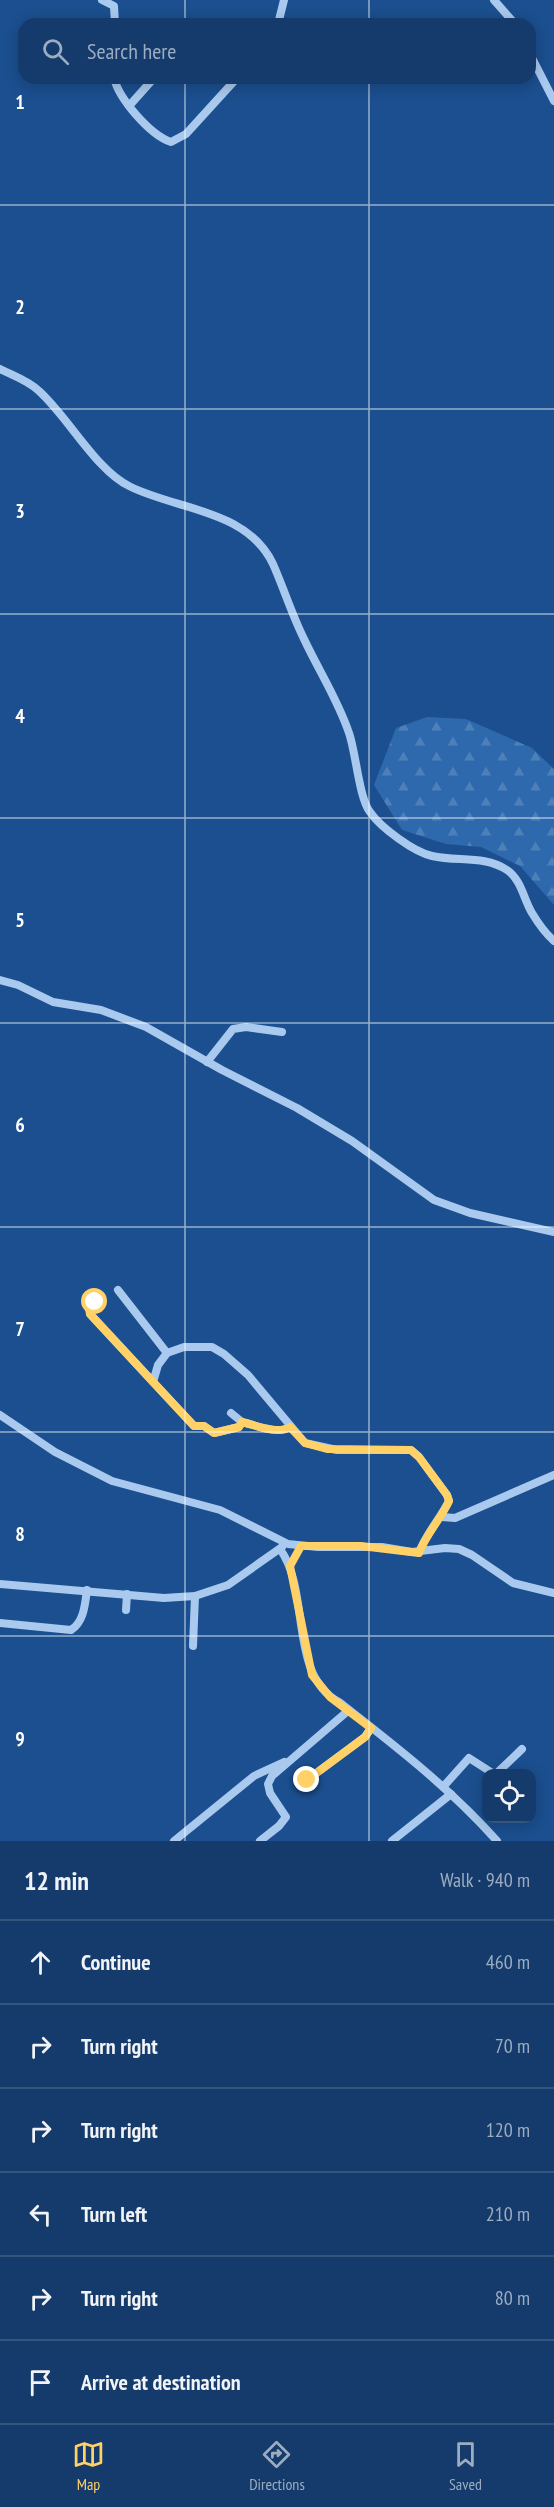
<!DOCTYPE html>
<html lang="en">
<head>
<meta charset="utf-8">
<style>
	body { margin:0; font-family:"PT Sans Narrow",sans-serif; background:#214673; color:#f1f3f6 }
	.controls { position:absolute; right:18px; bottom:18px; display:grid; overflow:hidden; border-radius:12px; box-shadow:0 3px 15px #0003 }
	.controls button { width:54px; height:54px; display:grid; place-items:center; padding:0; border:0; border-bottom:2px solid #33557e; background:#143b6b; color:#f1f3f6; font:30px sans-serif }
	.stop { position:absolute; width:18px; height:18px; margin:-14px; border:4px solid #ffd166; border-radius:50%; background:#fff }
	.stop.end { background:#ffd166; border-color:#fff; box-shadow:0 2px 6px #0008 }
	.list { margin:0; padding:0; list-style:none }
	h2 { display:flex; justify-content:space-between; align-items:center; height:78px; margin:0; padding:0 24px; font-size:26px }
	h2 small { font-size:20px; font-weight:400; color:#9dadc1 }
	.list li { display:grid; grid-template-columns:39px 1fr auto; gap:18px; align-items:center; box-sizing:border-box; height:84px; padding:0 24px; border-top:2px solid #33557e }
	.list b { display:block; font-size:22px; white-space:nowrap }
	.list em { font-size:20px; font-style:normal; color:#9dadc1 }
	.icon { flex:none; width:33px; height:33px; fill:none; stroke:currentColor; stroke-width:2; stroke-linecap:round; stroke-linejoin:round }
	.map { position:relative; flex:none; width:554px; height:1841px; overflow:hidden }
	.search { position:absolute; background:#143b6b; box-shadow:0 3px 15px #0003; left:18px; right:18px; top:18px; height:66px; display:flex; align-items:center; gap:15px; box-sizing:border-box; padding:0 21px; border-radius:18px; color:#9dadc1; font-size:22px }
	.sheet { height:582px; background:#143b6b }
	nav { display:flex; justify-content:space-around; align-items:center; box-sizing:border-box; height:84px; border-top:2px solid #33557e; background:#143b6b; font-size:16px; color:#9dadc1 }
	nav a { display:grid; justify-items:center; gap:3px }
	nav .on { color:#ffd166 }
	.map>svg:first-child { display:block }
</style>
</head>
<body>
<div class="map">
<svg width="554" height="1841" viewBox="0 0 554 1841">
	<defs>
		<pattern id="forest-firs" width="22" height="20" patternUnits="userSpaceOnUse" patternTransform="scale(1.5)"><rect width="22" height="20" fill="#2e69ad"/><path d="M5 1l3.5 6h-7zM16 11l3.5 6h-7z" fill="#4d80b9"/></pattern>
	</defs>
	<rect width="100%" height="100%" fill="#1b4f8f"/>
	<polygon fill="url(#forest-firs)" points="427,717 466,719 532,748 554,769 554,905 520,866 481,847 446,844 402,830 374,785 396,728"/>
	<g fill="none" stroke-linecap="round" stroke-linejoin="round">
		<g stroke="#a9c9ee" stroke-width="8">
			<polyline points="102,0 114,6 115,24"/>
			<polyline points="494,0 515,24"/>
			<polyline points="278,24 284,0"/>
			<polyline points="530,54 554,101"/>
			<path d="M114,78c5,21 36,57 57,64l15,-8 51,-56"/>
			<polyline points="129,106 154,78"/>
			<path d="M0,369c12,6 29,12 39,22 29,26 57,79 90,95 47,24 118,23 144,78 11,25 19,51 31,75 15,32 34,61 45,94 7,20 10,65 21,79 11,16 44,40 62,44 26,6 52,-1 75,14 14,9 17,30 25,43 6,10 13,20 22,28"/>
			<polyline points="0,980 18,985 53,1002 101,1010 146,1027 222,1070 297,1108 352,1141 434,1200 470,1213 554,1232"/>
			<polyline points="207,1062 233,1029 246,1027 282,1032"/>
			<polyline points="118,1290 167,1353"/>
			<path d="M99,1299l-8,6 -1,9 63,68 5,-17 9,-12 17,-6h28l12,7 24,21 57,68 32,7h74l8,7 28,38 2,6c-9,18 -24,34 -30,52"/>
			<path d="M153,1382l41,44h10l10,7 25,-6 3,-5c13,3 36,13 48,5"/>
			<polyline points="231,1413 242,1422"/>
			<polyline points="0,1415 55,1452 112,1481 220,1510 288,1544 318,1547 382,1547 412,1552 445,1548 459,1549 472,1555 513,1583 554,1593"/>
			<polyline points="442,1517 455,1518 554,1475"/>
			<path d="M280,1549c31,43 8,126 59,153 55,43 111,86 158,139"/>
			<polyline points="0,1584 164,1598 195,1596 228,1585 282,1547"/>
			<polyline points="126,1610 127,1594"/>
			<path d="M0,1623l71,7c13,-8 14,-26 16,-40"/>
			<polyline points="193,1646 195,1596"/>
			<polyline points="496,1774 522,1749"/>
			<polyline points="307,1780 365,1737 371,1728"/>
			<polyline points="443,1787 469,1758 494,1774"/>
			<polyline points="174,1841 254,1776 284,1762"/>
			<polyline points="260,1841 279,1826 286,1817 270,1793 268,1784 272,1776 349,1710"/>
			<polyline points="392,1841 451,1794"/>
		</g>
	</g>
	<g fill="none" stroke-linecap="round" stroke-linejoin="round">
		<path stroke="#ffd166" stroke-width="8" d="M95,1302l-6,7 1,5 104,112h10l10,7 25,-6 3,-5c13,3 36,13 48,5l15,16 22,6 84,1 8,7 28,38 2,6c-8,18 -23,33 -30,52l-58,-7h-60l-11,20 22,109 18,22 41,31 -6,9 -58,43"/>
	</g>
	<path fill="none" stroke="#fff" stroke-width="1.5" stroke-opacity="0.55" d="M185,0v24M369,0v24M185,78v1763M369,78v1763M0,205h554M0,409h554M0,614h554M0,818h554M0,1023h554M0,1227h554M0,1432h554M0,1636h554"/>
	<g font-size="20" text-anchor="middle" font-weight="bold" fill="#fff" stroke="#1b4f8f" stroke-width="6" stroke-linejoin="round" paint-order="stroke">
		<text x="20" y="109">1</text>
		<text x="20" y="314">2</text>
		<text x="20" y="518">3</text>
		<text x="20" y="723">4</text>
		<text x="20" y="927">5</text>
		<text x="20" y="1132">6</text>
		<text x="20" y="1336">7</text>
		<text x="20" y="1541">8</text>
		<text x="20" y="1746">9</text>
	</g>
</svg>
<div class="controls">
<button><svg class="icon" aria-label="locate" viewBox="0 0 24 24"><circle cx="12" cy="12" r="6"/><path d="M12 2v4M12 18v4M2 12h4M18 12h4"/></svg></button>
</div>
<div class="stop" style="left:95px;top:1302px"></div>
<div class="stop end" style="left:307px;top:1780px"></div>
<div class="search"><svg class="icon" aria-label="search" viewBox="0 0 24 24"><circle cx="10" cy="10" r="6"/><path d="M15 15l6 6"/></svg>Search here</div>
</div>
<section class="sheet">
<h2>12 min<small>Walk · 940 m</small></h2>
<ul class="list">
<li><svg class="icon" aria-label="ahead" viewBox="0 0 24 24"><path d="M12 20V5M6 11l6-6 6 6"/></svg><div><b>Continue</b></div><em>460 m</em></li>
<li><svg class="icon" aria-label="right" viewBox="0 0 24 24"><path d="M7 20v-9h11M14 6l5 5-5 5"/></svg><div><b>Turn right</b></div><em>70 m</em></li>
<li><svg class="icon" aria-label="right" viewBox="0 0 24 24"><path d="M7 20v-9h11M14 6l5 5-5 5"/></svg><div><b>Turn right</b></div><em>120 m</em></li>
<li><svg class="icon" aria-label="left" viewBox="0 0 24 24"><path d="M17 20v-9H6M10 6l-5 5 5 5"/></svg><div><b>Turn left</b></div><em>210 m</em></li>
<li><svg class="icon" aria-label="right" viewBox="0 0 24 24"><path d="M7 20v-9h11M14 6l5 5-5 5"/></svg><div><b>Turn right</b></div><em>80 m</em></li>
<li><svg class="icon" aria-label="arrive" viewBox="0 0 24 24"><path d="M6 21V4h12l-3 4 3 4H6"/></svg><div><b>Arrive at destination</b></div></li>
</ul>
</section>
<nav>
<a class="on"><svg class="icon" aria-label="map" viewBox="0 0 24 24"><path d="M3 6l6-2 6 2 6-2v14l-6 2-6-2-6 2zM9 4v14M15 6v14"/></svg>Map</a>
<a><svg class="icon" aria-label="directions" viewBox="0 0 24 24"><path d="M12 3l9 9-9 9-9-9zM9 14v-3h6M13 9l2 2-2 2"/></svg>Directions</a>
<a><svg class="icon" aria-label="saved" viewBox="0 0 24 24"><path d="M7 4h10v16l-5-4-5 4z"/></svg>Saved</a>
</nav>
</body>
</html>
